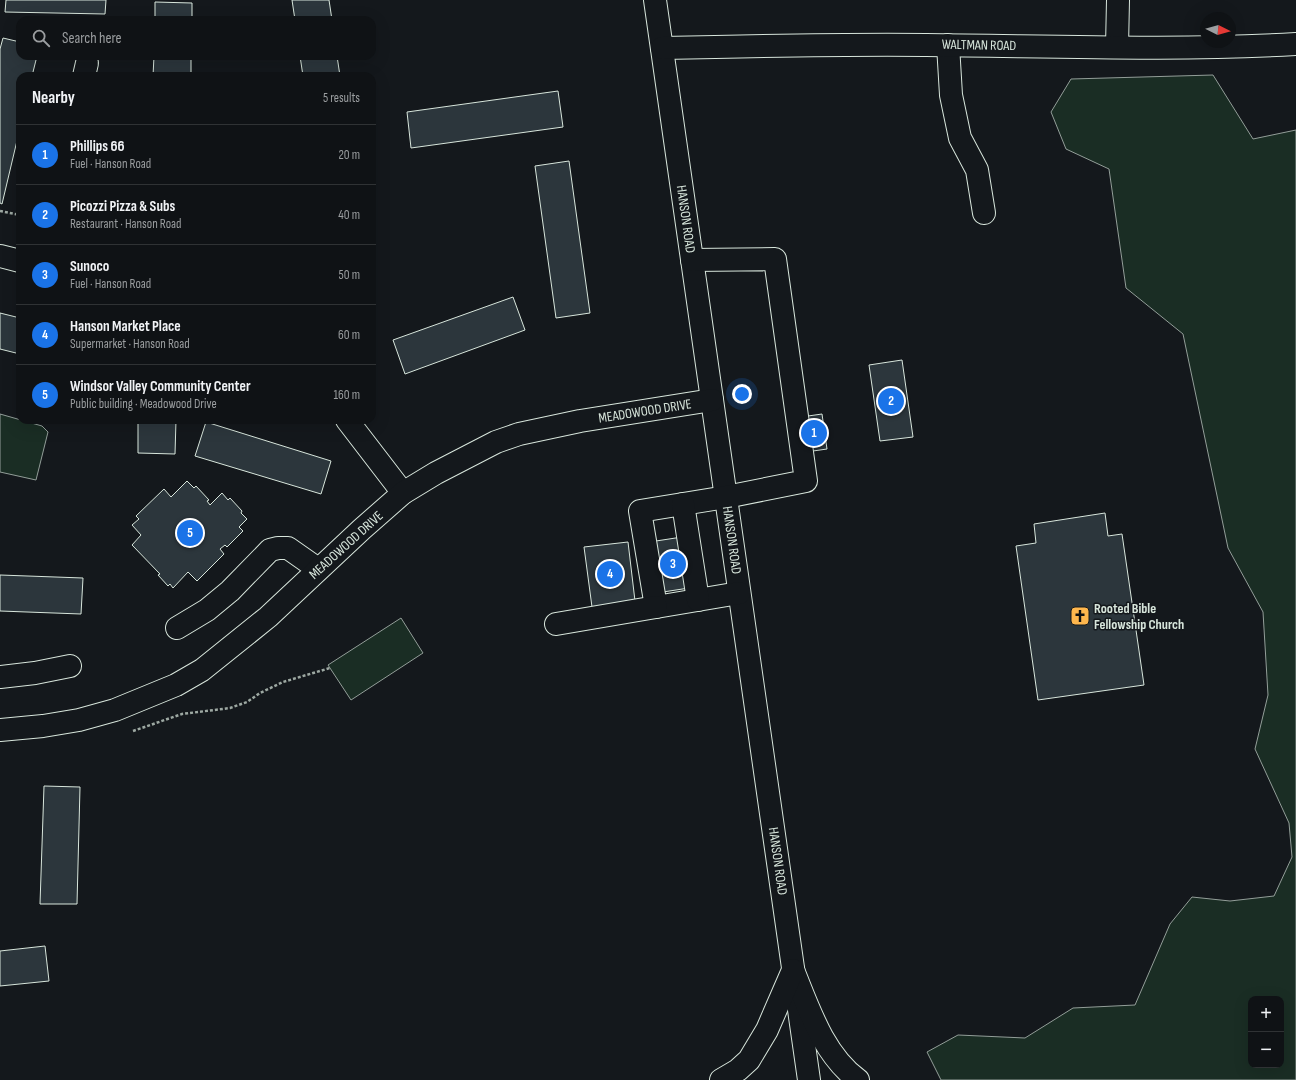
<!DOCTYPE html>
<html lang="en">
<head>
<meta charset="utf-8">
<style>
	body { margin:0; font-family:"Sofia Sans Condensed",sans-serif; background:#1d2022; color:#f1f3f6 }
	.controls { position:absolute; right:12px; bottom:12px; display:grid; overflow:hidden; border-radius:8px; box-shadow:0 4px 16px #0002 }
	.controls button { width:36px; height:36px; display:grid; place-items:center; padding:0; border:0; border-bottom:1px solid #2f3234; background:#0f1215; color:#f1f3f6; font:20px sans-serif }
	.compass { position:absolute; left:1200px; top:12px; width:36px; height:36px; border-radius:50%; background:#0f1215; box-shadow:0 4px 16px #0002; rotate:95deg }
	.you { position:absolute; left:742px; top:394px; width:14px; height:14px; margin:-10px; border:3px solid #fff; border-radius:50%; background:#1a73e8; box-shadow:0 0 0 6px #1a73e833 }
	.badge { display:grid; place-items:center; width:26px; height:26px; border-radius:50%; background:#1a73e8; color:#fff; font-size:13px; font-weight:700 }
	.pin { position:absolute; translate:-50% -50%; border:2px solid #fff; box-shadow:0 1px 4px #0006 }
	.list { margin:0; padding:0; list-style:none }
	h2 { display:flex; justify-content:space-between; align-items:center; height:52px; margin:0; padding:0 16px; font-size:17px }
	h2 small { font-size:13px; font-weight:400; color:#9b9ea0 }
	.list li { display:grid; grid-template-columns:26px 1fr auto; gap:12px; align-items:center; box-sizing:border-box; height:60px; padding:0 16px; border-top:1px solid #2f3234 }
	.list b { display:block; font-size:15px; white-space:nowrap }
	.list p { margin:0; font-size:13px; white-space:nowrap; color:#9b9ea0 }
	.list em { font-size:13px; font-style:normal; color:#9b9ea0 }
	.icon { flex:none; width:22px; height:22px; fill:none; stroke:currentColor; stroke-width:2; stroke-linecap:round; stroke-linejoin:round }
	.map { position:relative; flex:none; width:1296px; height:1080px; overflow:hidden }
	.search { position:absolute; background:#0f1215; box-shadow:0 4px 16px #0002; left:16px; top:16px; width:360px; height:44px; display:flex; align-items:center; gap:10px; box-sizing:border-box; padding:0 14px; border-radius:12px; color:#9b9ea0; font-size:15px }
	.panel { position:absolute; background:#0f1215; box-shadow:0 4px 16px #0002; left:16px; top:72px; width:360px; height:352px; border-radius:12px }
	.map>svg:first-child { display:block }
</style>
</head>
<body>
<div class="map">
<svg width="1296" height="1080" viewBox="0 0 1296 1080">
	<rect width="100%" height="100%" fill="#14181c"/>
	<g fill="#1a2d24" stroke="#939e99" fill-rule="evenodd">
		<path d="M1213,75l40,64 43,-9v950h-355l-14,-28 31,-17 67,3 48,-30 62,-3 35,-81 22,-27 38,4 44,-5 18,-39 -3,-34 -34,-74 13,-54 -5,-83 -35,-64 -45,-214 -57,-46 -17,-119 -43,-20 -15,-37 20,-33zM1251,999h30v66h-30z"/>
		<polygon points="0,414 42,426 48,432 36,480 0,472"/>
		<polygon points="401,618 423,653 351,700 328,665"/>
	</g>
	<g fill="#2c363c" stroke="#d8e6dc">
		<polygon points="6,0 106,0 105,14 5,12"/>
		<polygon points="292,0 329,0 332,20 295,20"/>
		<polygon points="155,2 192,3 192,20 155,20"/>
		<polygon points="3,38 20,42 20,56 37,56 32,76 20,76 20,128 2,204 0,203 0,49"/>
		<polygon points="154,56 191,56 191,76 153,76"/>
		<polygon points="300,56 337,56 340,76 303,76"/>
		<polygon points="558,91 563,127 411,148 407,112"/>
		<polygon points="569,161 590,313 556,318 535,166"/>
		<polygon points="513,297 525,330 405,374 393,340"/>
		<polygon points="0,313 20,318 20,354 0,349"/>
		<polygon points="902,360 913,437 880,441 869,365"/>
		<polygon points="822,414 827,449 806,452 801,417"/>
		<polygon points="138,420 176,420 175,454 138,453"/>
		<polygon points="206,422 331,461 321,494 195,456"/>
		<polygon points="187,481 194,488 196,486 209,500 207,501 210,505 222,493 228,500 230,498 242,511 241,513 247,519 239,527 243,531 227,547 225,545 220,549 224,554 197,581 188,572 173,588 170,584 168,586 158,575 160,574 132,545 141,535 132,525 139,519 136,516 164,489 171,497"/>
		<polygon points="1105,513 1108,536 1122,534 1144,685 1038,700 1016,546 1036,543 1034,524"/>
		<polygon points="682,537 689,588 663,592 656,541"/>
		<polygon points="628,542 635,601 592,607 584,547"/>
		<polygon points="0,575 83,578 81,614 0,611"/>
		<polygon points="44,786 80,787 77,904 40,904"/>
		<polygon points="45,946 49,981 0,986 0,951"/>
	</g>
	<g fill="none" stroke-linecap="round" stroke-linejoin="round">
		<g stroke="#d8e6dc" stroke-width="24">
			<g id="minor">
				<polyline points="655,0 809,1080"/>
				<polyline points="948,45 951,95 960,138 977,170 984,213"/>
				<polyline points="1117,47 1118,0"/>
				<path d="M662,48c88,-2 176,-4 264,-3 124,1 247,6 370,-1"/>
				<polyline points="84,76 87,63"/>
				<polyline points="0,256 20,261"/>
				<polyline points="692,260 775,259 806,481 726,497 640,511 656,607 739,593"/>
				<polyline points="347,420 403,493"/>
				<polyline points="683,504 698,600"/>
				<polyline points="556,624 656,607"/>
				<polyline points="177,628 207,610 230,591 270,550 278,548 288,548 318,569"/>
				<polyline points="0,677 35,673 70,666"/>
				<polyline points="0,730 43,726 79,720 115,710 176,685 202,670 268,617 362,529 403,493 436,473 496,442 519,434 580,421 712,400"/>
			</g>
		</g>
		<g stroke="#d8e6dc" stroke-width="24">
			<g id="major">
				<path d="M793,970c16,39 30,84 65,110"/>
				<polyline points="721,1080 738,1070 749,1060 767,1030 793,970"/>
			</g>
		</g>
		<g stroke="#9da8a2" stroke-width="2.5" stroke-dasharray="3 2" stroke-linecap="butt">
			<polyline points="0,211 20,215"/>
			<polyline points="133,731 182,714 230,708 247,702 260,693 283,682 330,668"/>
		</g>
		<use href="#minor" stroke="#14181c" stroke-width="22"/>
		<use href="#major" stroke="#14181c" stroke-width="22"/>
	</g>
	<defs>
		<g id="church-square" transform="scale(1)"><rect x="-9" y="-9" width="18" height="18" rx="4" fill="#ffb74d" stroke="#14181c"/><path d="M-1.2-6h2.4v3.5h3.3v2.4h-3.3V6h-2.4V-.1h-3.3v-2.4h3.3Z" fill="#111"/></g>
	</defs>
	<g fill-rule="evenodd">
		<use href="#church-square" x="1080" y="616"/>
	</g>
	<g text-anchor="middle" dominant-baseline="central" stroke-width="3" stroke-linejoin="round" paint-order="stroke">
		<g font-size="14" fill="#d8e6dc" stroke="#14181c">
			<text transform="translate(979 45) rotate(1)">WALTMAN ROAD</text>
			<text transform="translate(686 219) rotate(82)">HANSON ROAD</text>
			<text transform="translate(645 411) rotate(-9)">MEADOWOOD DRIVE</text>
			<text transform="translate(732 540) rotate(82)">HANSON ROAD</text>
			<text transform="translate(346 545) rotate(-42)">MEADOWOOD DRIVE</text>
			<text transform="translate(778 861) rotate(82)">HANSON ROAD</text>
		</g>
		<g font-size="14" font-weight="bold" fill="#d8e6dc" stroke="#14181c" text-anchor="start">
			<text x="1094" y="608">Rooted Bible<tspan x="1094" dy="16">Fellowship Church</tspan></text>
		</g>
	</g>
</svg>
<div class="controls">
<button>+</button>
<button>−</button>
</div>
<svg class="compass" viewBox="-18 -18 36 36"><path d="M0-13l5 13h-10z" fill="#e53935"/><path d="M0 13l5-13h-10z" fill="#9b9ea0"/></svg>
<div class="you"></div>
<div class="pin badge" style="left:814px;top:433px">1</div>
<div class="pin badge" style="left:891px;top:401px">2</div>
<div class="pin badge" style="left:673px;top:564px">3</div>
<div class="pin badge" style="left:610px;top:574px">4</div>
<div class="pin badge" style="left:190px;top:533px">5</div>
<div class="search"><svg class="icon" aria-label="search" viewBox="0 0 24 24"><circle cx="10" cy="10" r="6"/><path d="M15 15l6 6"/></svg>Search here</div>
<section class="panel">
<h2>Nearby<small>5 results</small></h2>
<ul class="list">
<li><span class="badge">1</span><div><b>Phillips 66</b><p>Fuel · Hanson Road</p></div><em>20 m</em></li>
<li><span class="badge">2</span><div><b>Picozzi Pizza &amp; Subs</b><p>Restaurant · Hanson Road</p></div><em>40 m</em></li>
<li><span class="badge">3</span><div><b>Sunoco</b><p>Fuel · Hanson Road</p></div><em>50 m</em></li>
<li><span class="badge">4</span><div><b>Hanson Market Place</b><p>Supermarket · Hanson Road</p></div><em>60 m</em></li>
<li><span class="badge">5</span><div><b>Windsor Valley Community Center</b><p>Public building · Meadowood Drive</p></div><em>160 m</em></li>
</ul>
</section>
</div>
</body>
</html>
